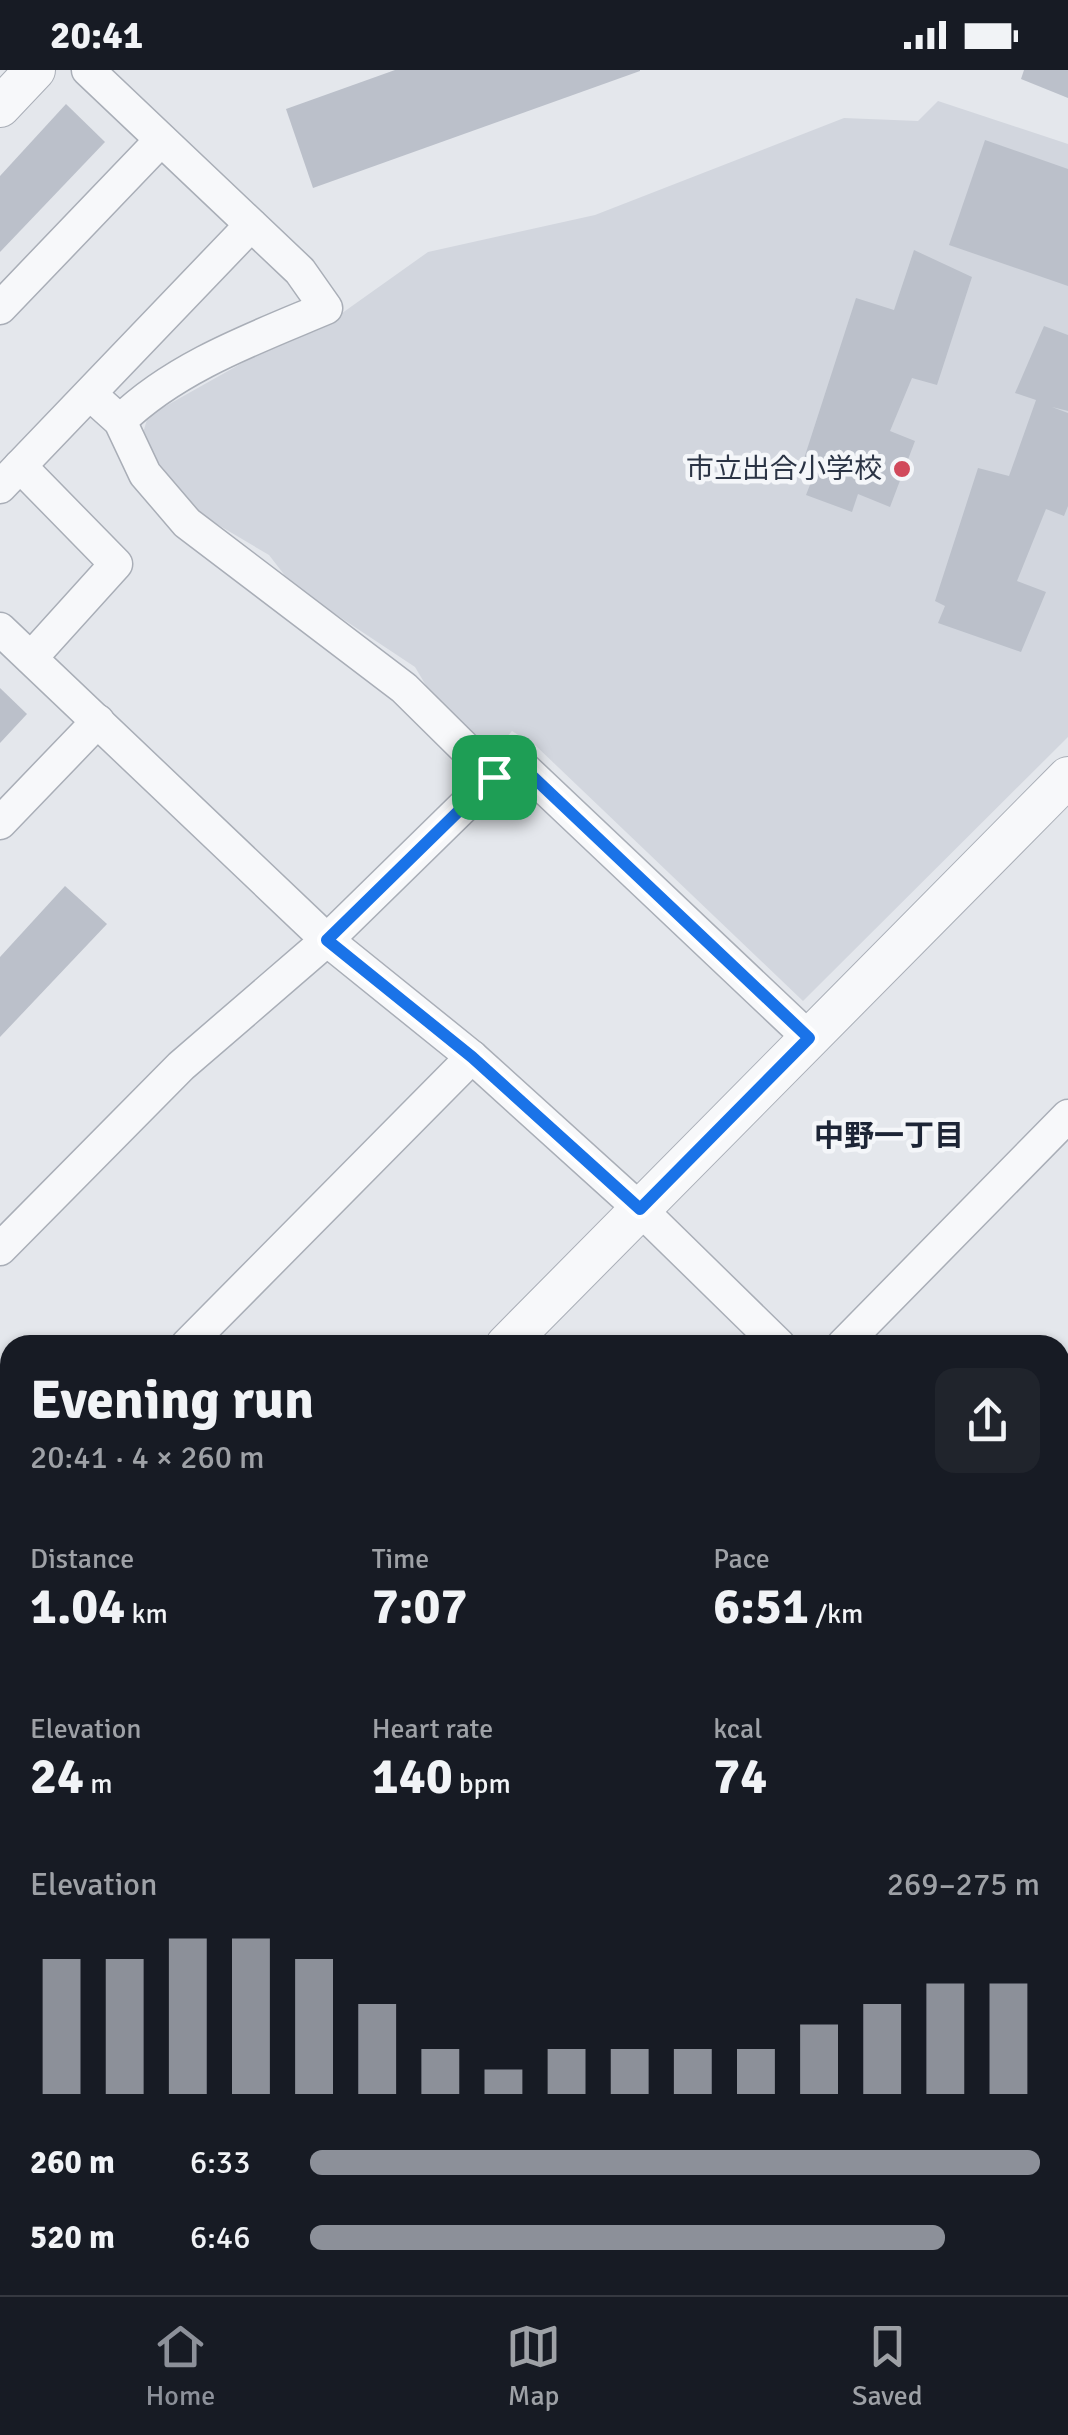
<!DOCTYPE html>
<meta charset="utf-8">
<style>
:root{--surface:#171b24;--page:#20242c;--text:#f1f3f6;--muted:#9ea1a6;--line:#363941;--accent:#8c9099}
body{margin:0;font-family:Signika,"Noto Sans JP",sans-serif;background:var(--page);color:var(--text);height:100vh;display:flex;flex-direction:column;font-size:38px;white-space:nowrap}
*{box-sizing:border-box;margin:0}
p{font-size:32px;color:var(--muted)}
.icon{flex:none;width:55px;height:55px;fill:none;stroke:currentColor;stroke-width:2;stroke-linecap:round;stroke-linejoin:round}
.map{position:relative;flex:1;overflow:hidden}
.details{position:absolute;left:0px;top:1265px;width:1070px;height:960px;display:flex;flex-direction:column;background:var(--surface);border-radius:30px 30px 0 0;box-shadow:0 2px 8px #0004}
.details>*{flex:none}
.pin{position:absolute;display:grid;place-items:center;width:85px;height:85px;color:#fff;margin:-42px;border-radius:20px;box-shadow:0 5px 15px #0006}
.round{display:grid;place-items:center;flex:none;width:105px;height:105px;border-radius:20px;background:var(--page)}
.head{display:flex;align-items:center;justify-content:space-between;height:170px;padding:0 30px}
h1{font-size:55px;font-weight:800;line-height:75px}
.figures{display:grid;grid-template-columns:repeat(3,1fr);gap:15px;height:170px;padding:10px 30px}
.figures div{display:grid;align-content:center}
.figures b{font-size:50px;font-weight:800}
.figures small{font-size:28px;font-weight:400}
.figures p{font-size:28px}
.chart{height:280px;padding:20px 30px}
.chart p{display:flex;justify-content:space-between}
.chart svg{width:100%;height:180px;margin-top:10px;stroke:var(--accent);stroke-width:6}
ul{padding:0 30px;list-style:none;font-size:32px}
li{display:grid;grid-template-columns:160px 120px 1fr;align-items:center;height:75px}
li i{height:25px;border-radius:12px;background:var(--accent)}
.status{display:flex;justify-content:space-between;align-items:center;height:70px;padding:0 50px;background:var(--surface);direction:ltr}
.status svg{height:28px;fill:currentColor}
.tabs{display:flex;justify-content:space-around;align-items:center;height:140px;border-top:2px solid var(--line);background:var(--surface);font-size:28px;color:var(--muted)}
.tabs a{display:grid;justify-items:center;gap:5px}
.tabs .active{color:var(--accent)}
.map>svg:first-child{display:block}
.built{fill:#d2d6de}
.building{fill:#bbc0ca}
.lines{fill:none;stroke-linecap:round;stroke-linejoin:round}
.minor-casing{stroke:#a9aeb7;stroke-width:35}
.tertiary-casing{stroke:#a9aeb7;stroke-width:42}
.path{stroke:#c2c5cb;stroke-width:6;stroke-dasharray:8 8;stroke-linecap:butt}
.minor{stroke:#f7f8fa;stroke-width:32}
.tertiary{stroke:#f7f8fa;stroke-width:40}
.route-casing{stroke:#fff;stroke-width:20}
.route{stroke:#1a73e8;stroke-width:12}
.poi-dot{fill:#d1495b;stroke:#f4f6f9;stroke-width:4}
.labels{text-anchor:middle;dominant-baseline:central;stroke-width:9;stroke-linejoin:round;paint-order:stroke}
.poi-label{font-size:28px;fill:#2b3445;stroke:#f4f6f9;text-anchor:end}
.neighbourhood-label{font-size:30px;font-weight:bold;fill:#1d2536;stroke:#f4f6f9}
</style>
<div class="status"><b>20:41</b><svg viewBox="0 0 49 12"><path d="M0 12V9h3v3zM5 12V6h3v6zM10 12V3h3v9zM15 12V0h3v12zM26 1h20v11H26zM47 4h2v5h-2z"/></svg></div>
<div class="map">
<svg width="1068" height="2225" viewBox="0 0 1068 2225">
<rect width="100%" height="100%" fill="#e4e7ec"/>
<polygon class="built" points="938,31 1068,74 1068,667 803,931 536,676 512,661 501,674 484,676 434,629 415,597 293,516 269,485 198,443 141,370 148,346 313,253 338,246 428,182 595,145 844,48 918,51"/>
<g class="building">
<polygon points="395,0 640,0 640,1 313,118 286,39"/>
<polygon points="1024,0 1068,0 1068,28 1021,9"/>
<polygon points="66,34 105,72 0,182 0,106"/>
<polygon points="985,70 1068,99 1068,216 949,175"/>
<polygon points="914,180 972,207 937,315 912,308 890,361 915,371 890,437 858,424 852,442 806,425 813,407 800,401 856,228 894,240"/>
<polygon points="1044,256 1068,265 1068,341 1052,337 1068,343 1068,436 1064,446 1046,439 1017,511 1046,522 1021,582 938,553 945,536 935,531 978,398 1009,406 1036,330 1015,323"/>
<polygon points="0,618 27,644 0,673"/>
<polygon points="65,816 107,854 0,967 0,887"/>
</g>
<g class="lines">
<g class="minor-casing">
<g id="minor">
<path d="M88,0L300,201L326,238C255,268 175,297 120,351"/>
<polyline points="0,238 161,70"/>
<polyline points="90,324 120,351 145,404 187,453 404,618 494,707"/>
<polyline points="20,396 116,494 31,588"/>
<polyline points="0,417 251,155"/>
<polyline points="0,559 327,870 472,987 640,1139 779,1275"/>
<polyline points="0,753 98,651"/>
<polyline points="0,1179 181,996 327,870 513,688 809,968"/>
<polyline points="187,1275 472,987"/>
<polyline points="843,1275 1068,1046"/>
<polyline points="1060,1781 1068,1780"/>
<polyline points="0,1834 10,1824"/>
<polyline points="1060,2170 1068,2162"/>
<polyline points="766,2215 777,2225"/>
<polyline points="395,2225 403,2215"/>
<polyline points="1004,2225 1014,2215"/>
</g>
</g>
<g class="tertiary-casing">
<g id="tertiary">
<polyline points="0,37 35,0"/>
<polyline points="506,1275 1068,707"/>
<polyline points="0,1355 10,1365"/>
<polyline points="1060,1355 1068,1347"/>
<polyline points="1060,1918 1068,1918"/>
</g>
</g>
<polyline class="path" points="632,2215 641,2225"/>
<use href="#minor" class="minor"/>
<use href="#tertiary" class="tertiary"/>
</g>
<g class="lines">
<g class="route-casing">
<polygon id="route" points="513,688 809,968 640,1139 472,987 327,870"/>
</g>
<use href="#route" class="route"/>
</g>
<circle class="poi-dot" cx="902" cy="399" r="10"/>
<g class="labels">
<g class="poi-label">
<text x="882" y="399">市立出合小学校</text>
</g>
<g class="neighbourhood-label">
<text x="889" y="1066">中野一丁目</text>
</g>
</g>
</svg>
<div class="pin" style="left:494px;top:707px;background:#1e9e55"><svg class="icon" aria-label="arrive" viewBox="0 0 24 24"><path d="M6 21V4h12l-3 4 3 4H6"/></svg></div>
<section class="details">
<div class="head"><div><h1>Evening run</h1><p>20:41 · 4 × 260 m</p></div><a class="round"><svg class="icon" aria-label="share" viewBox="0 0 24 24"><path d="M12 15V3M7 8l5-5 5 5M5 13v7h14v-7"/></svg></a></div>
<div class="figures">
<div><p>Distance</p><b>1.04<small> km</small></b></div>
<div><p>Time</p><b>7:07</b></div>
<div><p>Pace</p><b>6:51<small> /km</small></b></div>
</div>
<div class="figures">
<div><p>Elevation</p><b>24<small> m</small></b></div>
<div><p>Heart rate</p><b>140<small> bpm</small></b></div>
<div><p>kcal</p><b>74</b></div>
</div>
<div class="chart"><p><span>Elevation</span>269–275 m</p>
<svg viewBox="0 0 160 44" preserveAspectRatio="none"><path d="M5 44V11M15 44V11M25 44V6M35 44V6M45 44V11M55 44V22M65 44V33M75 44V38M85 44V33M95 44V33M105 44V33M115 44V33M125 44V27M135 44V22M145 44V17M155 44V17"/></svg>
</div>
<ul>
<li><b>260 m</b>6:33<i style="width:100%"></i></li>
<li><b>520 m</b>6:46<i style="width:87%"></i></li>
</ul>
</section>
</div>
<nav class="tabs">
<a class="active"><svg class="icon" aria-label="home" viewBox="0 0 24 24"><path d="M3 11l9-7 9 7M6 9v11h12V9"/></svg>Home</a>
<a><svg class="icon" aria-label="map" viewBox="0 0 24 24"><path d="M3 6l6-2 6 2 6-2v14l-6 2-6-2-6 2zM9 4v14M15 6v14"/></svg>Map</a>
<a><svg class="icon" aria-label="saved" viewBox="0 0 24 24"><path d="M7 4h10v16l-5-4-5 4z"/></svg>Saved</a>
</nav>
